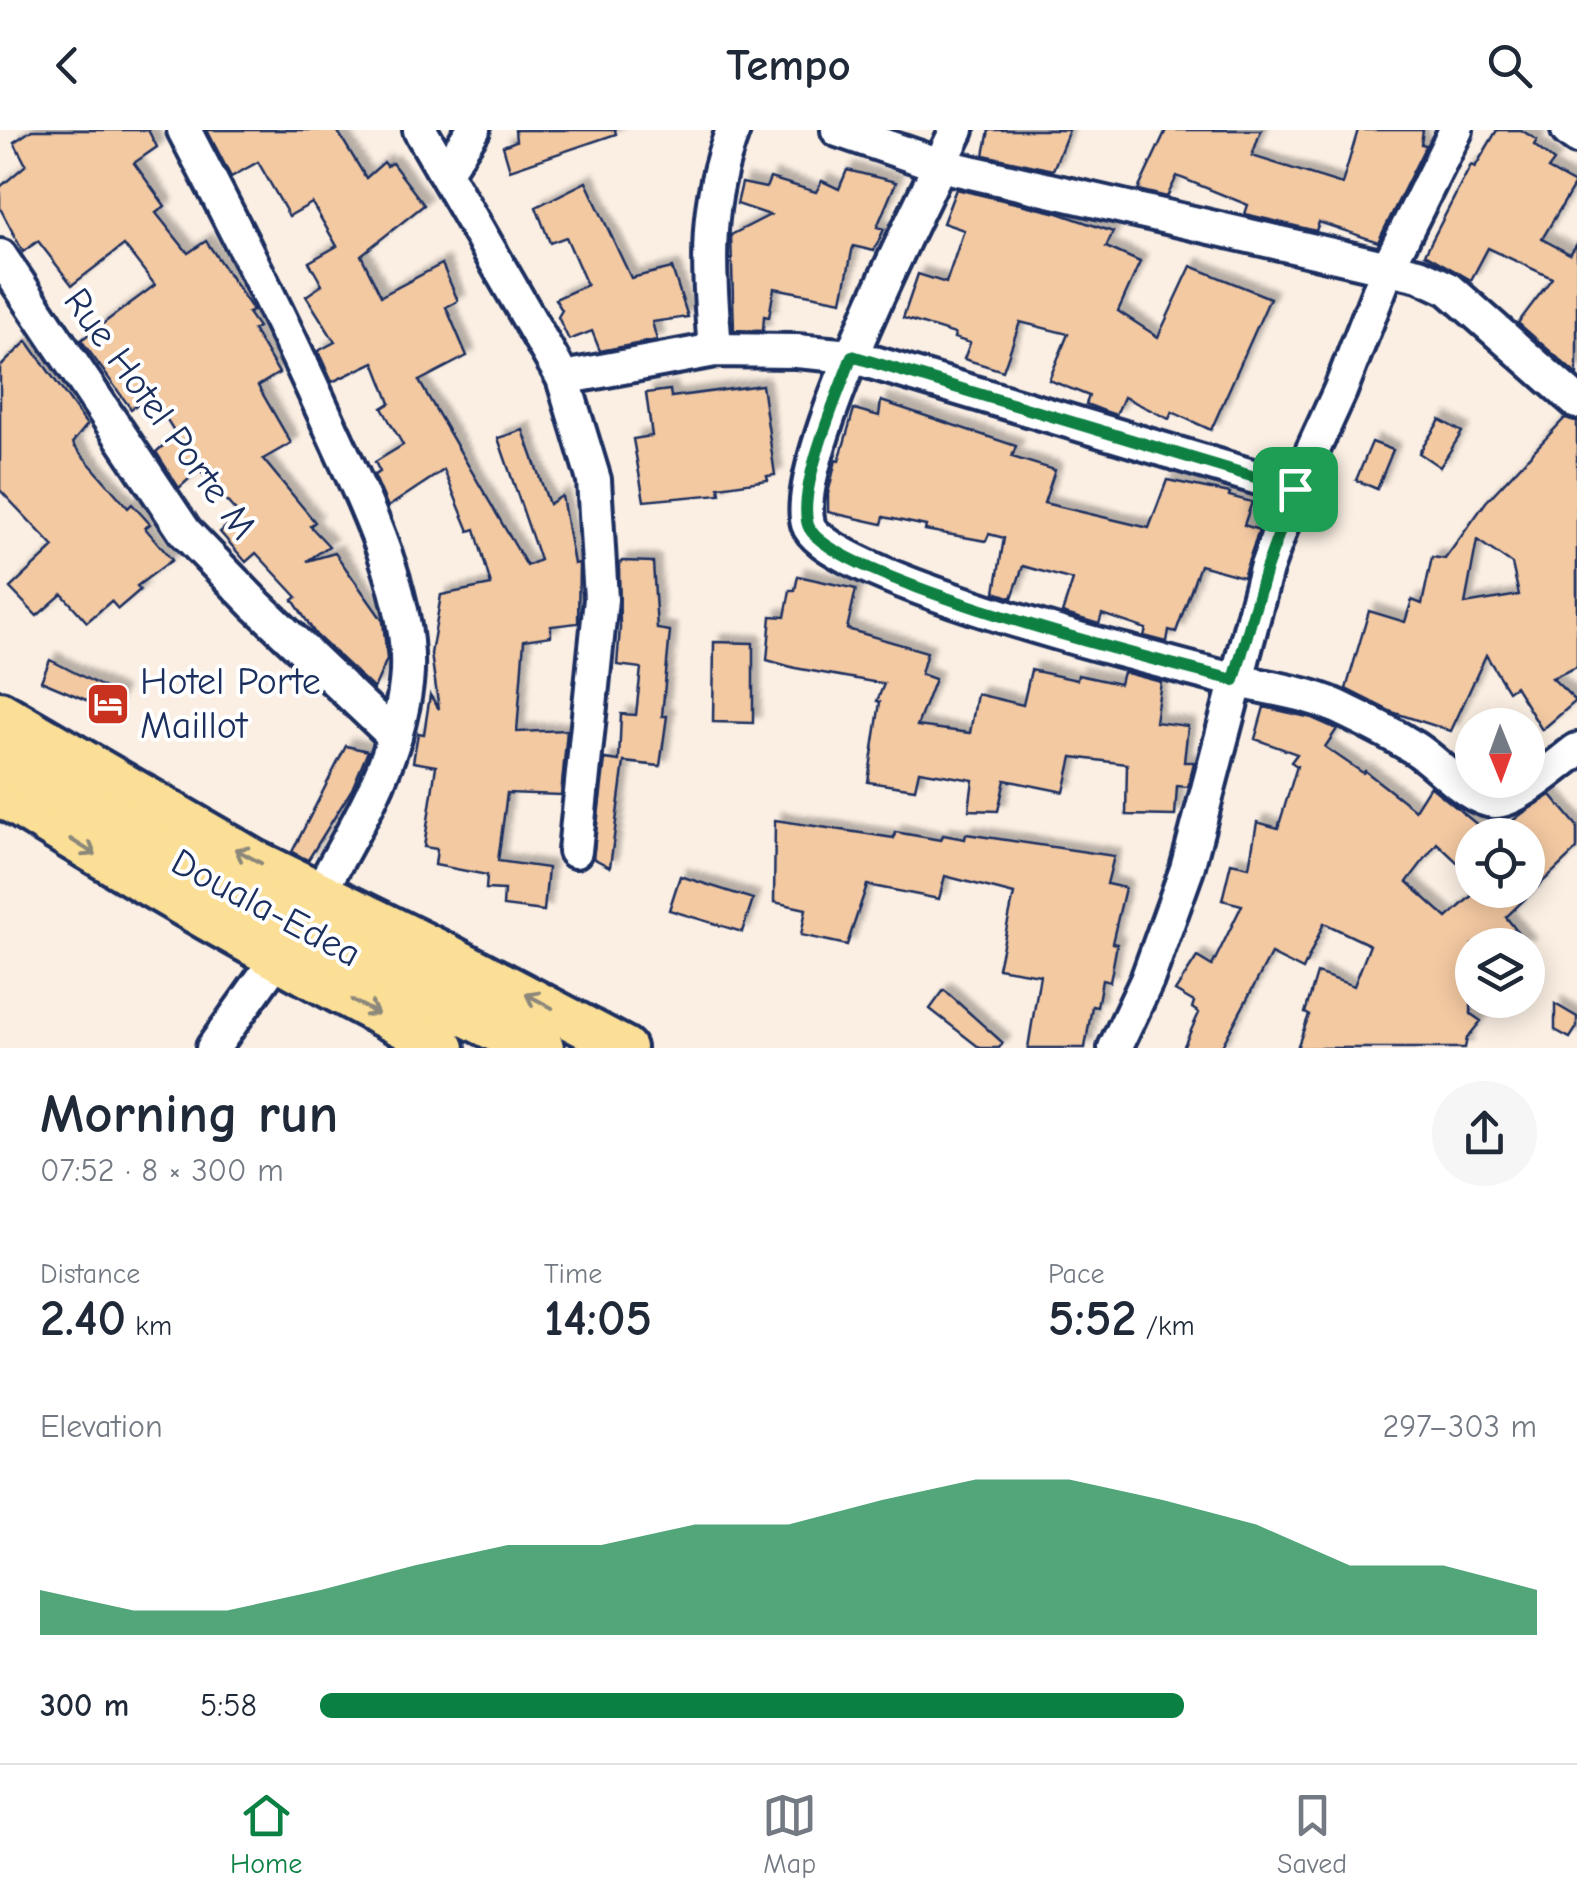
<!DOCTYPE html>
<meta charset="utf-8">
<style>
:root{--surface:#fff;--page:#f6f6f7;--text:#1f2937;--muted:#747a83;--line:#e0e1e3;--accent:#0b8043}
body{margin:0;font-family:"Comic Neue",sans-serif;background:var(--page);color:var(--text);height:100vh;display:flex;flex-direction:column;font-size:38px;white-space:nowrap}
*{box-sizing:border-box;margin:0}
p{font-size:32px;color:var(--muted)}
.icon{flex:none;width:55px;height:55px;fill:none;stroke:currentColor;stroke-width:2;stroke-linecap:round;stroke-linejoin:round}
.map{position:relative;height:918px;overflow:hidden}
.details{display:flex;flex-direction:column;background:var(--surface);flex:1}
.details>*{flex:none}
.needle{width:65px;rotate:179deg}
.buttons{position:absolute;left:1455px;top:578px;display:grid;gap:20px}
.buttons a{display:grid;place-items:center;width:90px;height:90px;border-radius:50%;background:var(--surface);box-shadow:0 5px 25px #0003;font-size:50px}
.pin{position:absolute;display:grid;place-items:center;width:85px;height:85px;color:#fff;margin:-42px;border-radius:20px;box-shadow:0 5px 15px #0006}
.round{display:grid;place-items:center;flex:none;width:105px;height:105px;border-radius:52px;background:var(--page)}
.headline{display:flex;align-items:center;justify-content:space-between;height:170px;padding:0 40px}
h1{font-size:55px;font-weight:700;line-height:75px}
.figures{display:grid;grid-template-columns:repeat(3,1fr);gap:15px;height:170px;padding:10px 40px}
.figures div{display:grid;align-content:center}
.figures b{font-size:50px;font-weight:700}
.figures small{font-size:28px;font-weight:400}
.figures p{font-size:28px}
.chart{height:280px;padding:20px 40px}
.chart p{display:flex;justify-content:space-between}
.chart svg{width:100%;height:180px;margin-top:10px;fill:var(--accent);opacity:.7}
ul{padding:0 40px;list-style:none;font-size:32px}
li{display:grid;grid-template-columns:160px 120px 1fr;align-items:center;height:75px}
li i{height:25px;border-radius:12px;background:var(--accent)}
header{display:flex;justify-content:space-between;align-items:center;height:130px;padding:0 40px;background:var(--surface);font-size:45px;font-weight:700}
.menu{display:flex;justify-content:space-around;align-items:center;height:140px;border-top:2px solid var(--line);background:var(--surface);font-size:28px;color:var(--muted)}
.menu a{display:grid;justify-items:center;gap:5px}
.menu .active{color:var(--accent)}
.map>svg:first-child{display:block}
.building{fill:#f3c9a2;stroke:#1b2f5e;stroke-width:2.5;fill-rule:evenodd;filter:url(#shadow)}
.lines{fill:none;stroke-linecap:round;stroke-linejoin:round}
.minor-casing{stroke:#1b2f5e;stroke-width:40}
.major-casing{stroke:#1b2f5e;stroke-width:48}
.highway-casing{stroke:#1b2f5e;stroke-width:55}
.minor{stroke:#fff;stroke-width:32}
.major{stroke:#fbdf96;stroke-width:40}
.highway{stroke:#fbdf96;stroke-width:48}
.oneway{stroke:#8b877a}
.route-casing{stroke:#fff;stroke-width:20}
.route{stroke:#0b8043;stroke-width:12}
.labels{text-anchor:middle;dominant-baseline:central;stroke-width:8;stroke-linejoin:round;paint-order:stroke}
.street-label{font-size:38px;fill:#1b2f5e;stroke:#fff}
.poi-label{font-size:38px;fill:#1b2f5e;stroke:#fff;text-anchor:start}
</style>
<header><svg class="icon" aria-label="back" viewBox="0 0 24 24"><path d="M15 5l-7 7 7 7"/></svg>Tempo<svg class="icon" aria-label="search" viewBox="0 0 24 24"><circle cx="10" cy="10" r="6"/><path d="M15 15l6 6"/></svg></header>
<div class="map">
<svg width="1577" height="918" viewBox="0 0 1577 918">
<defs>
<filter id="shadow"><feDropShadow dx="7" dy="-7" stdDeviation="2.5" flood-color="#0004"/></filter>
</defs>
<rect width="100%" height="100%" fill="#fbefe3"/>
<filter id="ink" filterUnits="userSpaceOnUse"><feTurbulence type="fractalNoise" baseFrequency=".01" numOctaves="2"/><feDisplacementMap in="SourceGraphic" scale="20" xChannelSelector="R" yChannelSelector="G"/><feConvolveMatrix kernelMatrix="1 2 1 2 8 2 1 2 1" color-interpolation-filters="sRGB"/></filter>
<g filter="url(#ink)">
<g class="building">
<polygon points="32,0 148,0 157,17 134,33 165,76 156,83 188,123 206,111 253,180 248,183 258,197 253,200 279,243 258,256 291,313 263,329 315,392 310,396 329,416 307,431 335,423 383,491 387,529 374,559 316,505 293,470 297,467 256,423 246,432 220,402 239,385 199,340 179,358 156,322 176,304 151,264 131,279 81,210 155,155 124,115 72,155 38,111 23,122 0,78 0,57 26,35 14,12"/>
<polygon points="207,0 337,0 366,48 384,32 387,36 392,33 424,75 361,125 381,166 442,134 458,171 446,177 467,226 419,251 527,436 540,430 498,308 523,300 549,374 562,366 574,434 579,433 578,493 551,496 551,506 524,510 517,602 567,600 561,665 507,663 498,731 548,738 544,781 503,776 504,760 486,759 487,745 435,735 437,719 424,717 436,636 413,632 418,603 424,604 430,565 439,579 431,524 441,465 491,455 475,399 469,401 444,340 388,377 374,345 380,342 375,332 403,315 382,278 390,273 374,232 332,252 318,221 335,212 306,166 322,155 309,132 337,116 312,73 289,86 258,32 231,47"/>
<polygon points="515,0 615,0 616,4 510,40 503,16 516,11"/>
<polygon points="989,0 1069,0 1053,40 984,25"/>
<polygon points="1166,0 1261,0 1252,26 1342,54 1358,0 1423,0 1421,14 1426,15 1378,112 1319,92 1316,101 1245,84 1248,75 1177,46 1167,67 1138,60"/>
<polygon points="1497,0 1521,0 1537,10 1534,15 1554,31 1548,39 1575,54 1542,109 1570,124 1577,114 1577,245 1518,193 1552,148 1488,118 1471,150 1425,124 1471,35 1475,37"/>
<polygon points="847,40 896,52 877,97 884,99 874,121 853,116 842,171 774,158 769,187 764,186 763,201 734,200 731,105 770,85 737,74 742,53 766,58 770,48 816,62 822,51 839,59"/>
<polygon points="586,52 631,148 672,138 688,187 652,192 657,210 600,221 592,201 569,210 558,187 562,180 555,169 587,155 566,107 550,113 536,77"/>
<polygon points="956,59 1058,83 1113,102 1106,117 1140,132 1118,181 1158,207 1191,136 1270,168 1211,300 1172,282 1169,289 1124,267 1116,285 1104,281 1086,274 1089,266 1049,250 1068,204 1020,192 1003,241 964,229 970,213 954,208 955,204 903,188 918,144 946,153 964,100 943,93"/>
<polygon points="27,211 87,295 73,312 74,316 128,378 132,374 150,394 145,398 172,430 137,456 140,460 118,479 111,471 87,492 62,464 37,486 10,458 54,417 0,360 0,237"/>
<polygon points="762,255 775,345 767,346 768,350 719,357 720,364 644,371 633,309 652,306 646,263 670,260 671,267"/>
<polygon points="881,271 1016,316 1012,327 1055,340 1044,373 1149,398 1167,350 1230,363 1229,366 1252,372 1244,395 1259,400 1243,447 1200,435 1176,502 1169,500 1167,512 1144,506 1146,499 1102,484 1099,494 1062,483 1073,450 1023,436 1012,468 995,462 1004,408 989,404 986,411 925,400 926,396 884,387 882,394 828,382 828,364 836,330 839,331 854,279 879,286"/>
<path d="M1565,288L1577,291V537L1552,548L1576,571L1542,600L1515,556L1508,561L1486,525L1451,601L1392,582L1346,559L1369,481L1405,492L1412,470L1422,474L1432,427L1445,429L1486,372ZM1477,410L1512,434L1519,465L1465,474Z"/>
<polygon points="1440,290 1462,302 1440,337 1419,323"/>
<polygon points="1372,312 1393,320 1377,359 1356,350"/>
<polygon points="622,431 653,432 657,499 670,501 662,586 667,586 660,636 624,632 610,737 593,728 605,629 619,631 621,584 636,585 641,538 617,535 620,498 619,434"/>
<polygon points="798,446 856,459 847,499 927,522 921,544 935,549 917,596 970,603 977,564 1023,575 1031,540 1077,550 1078,545 1120,554 1123,542 1161,552 1155,592 1188,596 1184,632 1194,632 1188,657 1177,656 1175,686 1126,685 1127,634 1072,627 1064,662 1005,650 998,681 969,680 973,650 919,641 915,659 868,652 880,572 877,571 884,554 795,538 767,530 771,486 785,487 790,460 795,460"/>
<polygon points="714,512 753,513 753,593 713,592"/>
<polygon points="50,530 119,565 112,581 41,551"/>
<polygon points="1264,577 1312,588 1337,599 1325,617 1363,643 1365,641 1415,680 1430,656 1490,705 1472,705 1472,746 1437,713 1407,752 1447,788 1478,760 1528,760 1528,705 1493,705 1523,683 1551,665 1577,696 1577,719 1506,787 1528,815 1472,815 1471,884 1481,891 1467,908 1465,918 1297,918 1309,885 1305,883 1317,843 1354,856 1370,815 1324,793 1303,840 1271,824 1221,918 1183,918 1199,883 1192,878 1194,872 1175,861 1197,827 1212,836 1242,775 1222,770 1231,733 1249,737 1257,692 1278,698 1297,636 1291,632 1297,624 1255,609"/>
<polygon points="346,616 368,621 352,659 308,730 292,722"/>
<polygon points="775,690 894,708 895,702 941,710 943,705 965,709 966,704 1114,726 1107,754 1125,758 1112,813 1117,814 1110,852 1102,850 1097,877 1092,876 1085,918 1028,918 1040,845 998,838 1014,764 945,746 939,769 867,755 847,815 801,805 806,779 774,772"/>
<polygon points="680,746 753,769 742,802 669,780"/>
<polygon points="944,860 1003,913 999,918 980,918 930,879"/>
<polygon points="1555,874 1577,887 1577,897 1570,908 1555,900"/>
</g>
<g class="lines">
<g class="minor-casing">
<g id="minor">
<path d="M184,0C235,97 284,194 329,294C362,367 416,472 406,554C397,631 356,697 319,763"/>
<polyline points="420,0 563,248 594,350 601,469 575,721"/>
<polyline points="838,0 940,35 1419,145 1449,159 1577,272"/>
<path d="M957,0C923,70 790,329 808,394C821,439 1076,509 1127,522C1161,531 1195,541 1230,549C1269,559 1310,562 1346,581C1369,592 1392,604 1413,617C1436,630 1468,670 1494,671C1516,672 1559,633 1577,620"/>
<polyline points="1568,0 1577,7"/>
<polyline points="446,41 473,0"/>
<polyline points="0,126 185,402 256,475 395,607"/>
<path d="M715,220C709,138 703,79 733,0"/>
<polyline points="563,248 715,220 796,221 851,226 1295,359"/>
<polyline points="213,918 276,830"/>
<polyline points="1115,918 1147,850 1187,739 1266,439 1295,359 1340,261 1389,135 1456,0"/>
</g>
</g>
<g class="major-casing">
<g id="major">
<polyline points="0,582 254,730 450,826 625,918"/>
<path d="M0,665C145,756 292,840 444,918"/>
</g>
</g>
<g class="highway-casing">
<polyline id="highway" points="0,624 212,754 539,918"/>
</g>
<use href="#minor" class="minor"/>
<use href="#major" class="major"/>
<use href="#highway" class="highway"/>
</g>
<defs><path id="oneway-shaft" d="M-6 0H5M1.5-3L5.5 0L1.5 3" fill="none" stroke-width="1.6" stroke-linecap="round" stroke-linejoin="round" transform="scale(2.5)"/></defs>
<g class="oneway">
<use href="#oneway-shaft" transform="translate(83 717) rotate(32)"/>
<use href="#oneway-shaft" transform="translate(248 726) rotate(-151)"/>
<use href="#oneway-shaft" transform="translate(539 871) rotate(-152)"/>
<use href="#oneway-shaft" transform="translate(365 877) rotate(28)"/>
</g>
</g>
<g class="lines" filter="url(#ink)">
<g class="route-casing">
<path id="route" d="M852,226L1295,359L1266,439L1234,550C1170,534 824,448 808,395C797,358 838,264 852,226Z"/>
</g>
<use href="#route" class="route"/>
</g>
<defs>
<g id="hotel-square" transform="scale(2.25)"><rect x="-9" y="-9" width="18" height="18" rx="4" fill="#c8321e" stroke="#fff"/><path d="M-6-4.5h1.5V1H6V5H4.5V3h-9V5H-6ZM-4 0a1.8 1.8 0 1 1 3.6 0ZM.5 0V-2.5h3Q6-2.5 6 0Z" fill="#fff"/></g>
</defs>
<g fill-rule="evenodd">
<use href="#hotel-square" x="108" y="574"/>
</g>
<g class="labels">
<g class="street-label">
<text transform="translate(160 284) rotate(54)">Rue Hotel Porte M</text>
<text transform="translate(266 778) rotate(28)">Douala-Edea</text>
</g>
<g class="poi-label">
<text x="140" y="552">Hotel Porte<tspan x="140" dy="44">Maillot</tspan></text>
</g>
</g>
</svg>
<div class="buttons">
<a><svg class="needle" viewBox="-14 -14 28 28"><path d="M0-13l5 13h-10z" fill="#e53935"/><path d="M0 13l5-13h-10z" fill="#747a83"/></svg></a>
<a><svg class="icon" aria-label="locate" viewBox="0 0 24 24"><circle cx="12" cy="12" r="6"/><path d="M12 2v4M12 18v4M2 12h4M18 12h4"/></svg></a>
<a><svg class="icon" aria-label="layers" viewBox="0 0 24 24"><path d="M12 4l9 5-9 5-9-5zM3 14l9 5 9-5"/></svg></a>
</div>
<div class="pin" style="left:1295px;top:359px;background:#1e9e55"><svg class="icon" aria-label="arrive" viewBox="0 0 24 24"><path d="M6 21V4h12l-3 4 3 4H6"/></svg></div>
</div>
<section class="details">
<div class="headline"><div><h1>Morning run</h1><p>07:52 · 8 × 300 m</p></div><a class="round"><svg class="icon" aria-label="share" viewBox="0 0 24 24"><path d="M12 15V3M7 8l5-5 5 5M5 13v7h14v-7"/></svg></a></div>
<div class="figures">
<div><p>Distance</p><b>2.40<small> km</small></b></div>
<div><p>Time</p><b>14:05</b></div>
<div><p>Pace</p><b>5:52<small> /km</small></b></div>
</div>
<div class="chart"><p><span>Elevation</span>297–303 m</p>
<svg viewBox="0 0 160 44" preserveAspectRatio="none"><path d="M0 44V33L10 38L20 38L30 33L40 27L50 22L60 22L70 17L80 17L90 11L100 6L110 6L120 11L130 17L140 27L150 27L160 33V44z"/></svg>
</div>
<ul>
<li><b>300 m</b>5:58<i style="width:71%"></i></li>
</ul>
</section>
<nav class="menu">
<a class="active"><svg class="icon" aria-label="home" viewBox="0 0 24 24"><path d="M3 11l9-7 9 7M6 9v11h12V9"/></svg>Home</a>
<a><svg class="icon" aria-label="map" viewBox="0 0 24 24"><path d="M3 6l6-2 6 2 6-2v14l-6 2-6-2-6 2zM9 4v14M15 6v14"/></svg>Map</a>
<a><svg class="icon" aria-label="saved" viewBox="0 0 24 24"><path d="M7 4h10v16l-5-4-5 4z"/></svg>Saved</a>
</nav>
